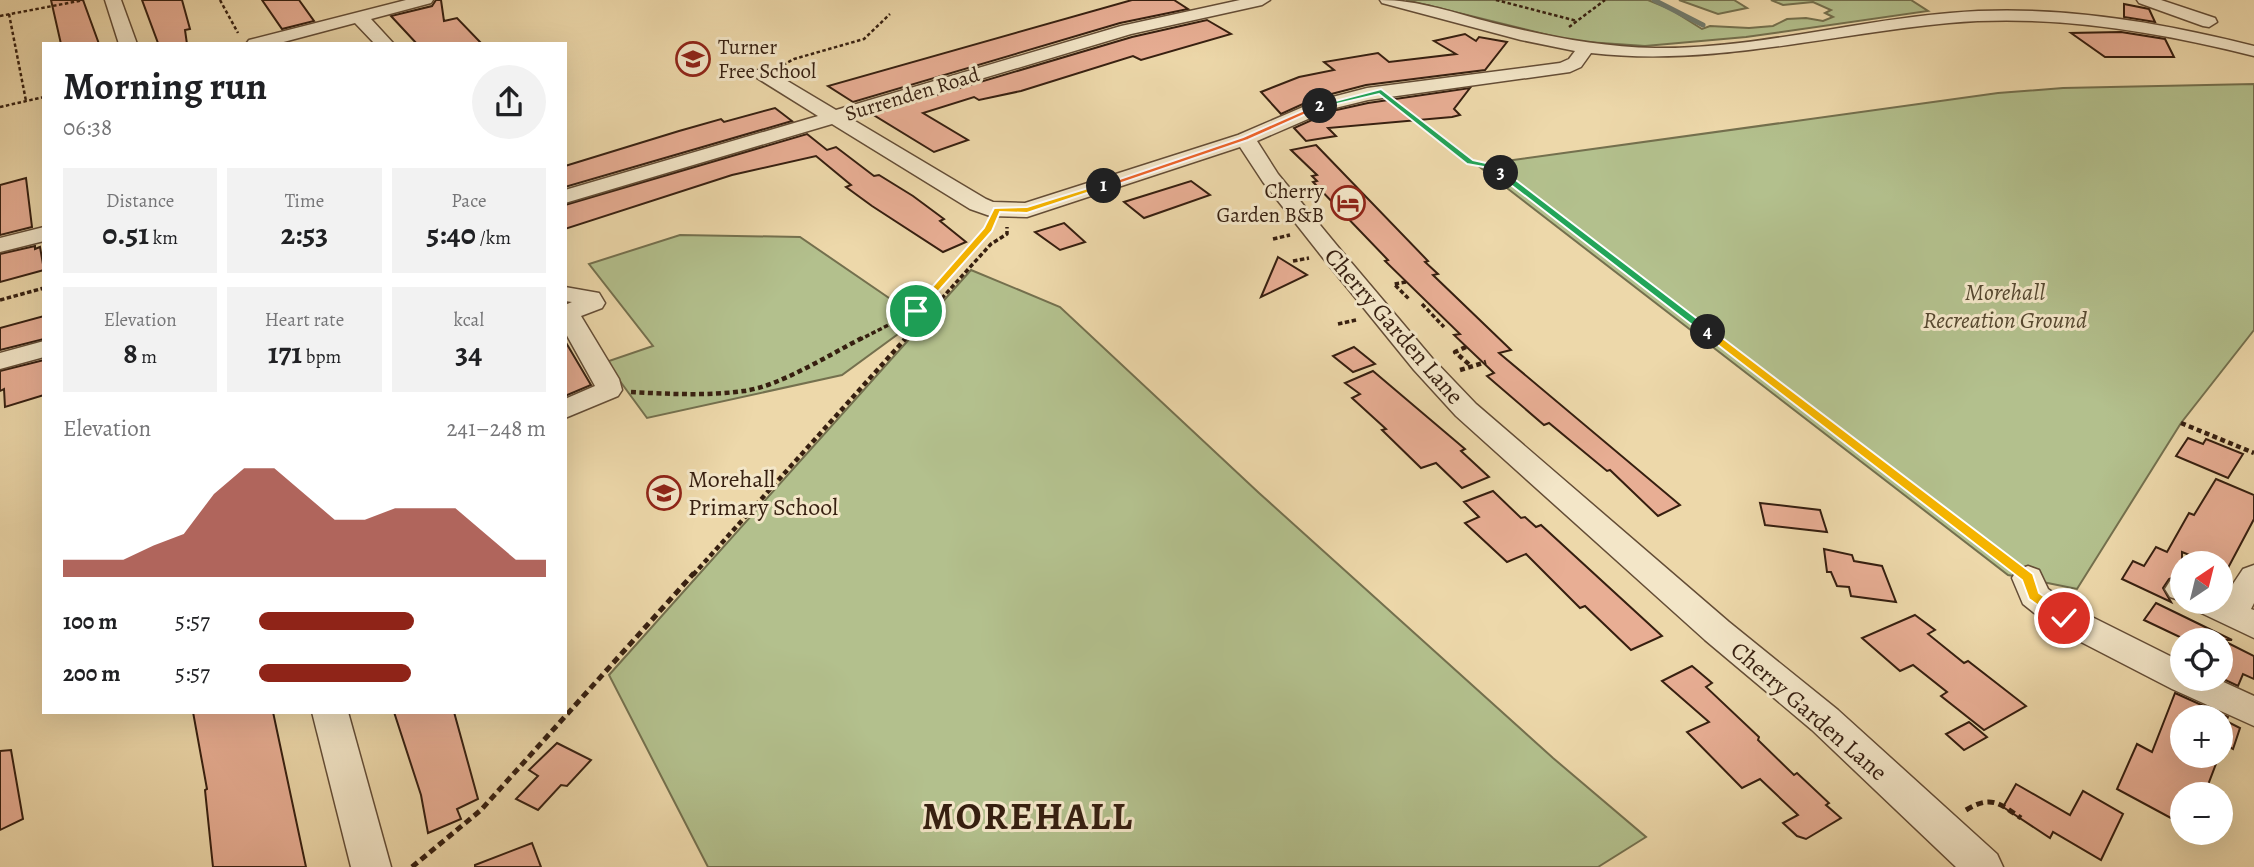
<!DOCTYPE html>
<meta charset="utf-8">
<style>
:root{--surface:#fff;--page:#f2f2f2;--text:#202124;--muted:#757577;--accent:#8f2418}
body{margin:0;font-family:Alegreya,serif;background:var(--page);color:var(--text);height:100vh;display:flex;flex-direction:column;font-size:26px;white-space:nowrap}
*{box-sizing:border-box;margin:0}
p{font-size:23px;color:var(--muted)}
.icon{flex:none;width:38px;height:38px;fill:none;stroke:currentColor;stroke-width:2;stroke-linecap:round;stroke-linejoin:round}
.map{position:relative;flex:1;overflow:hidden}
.side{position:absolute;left:42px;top:42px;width:525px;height:672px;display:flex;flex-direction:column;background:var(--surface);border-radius:0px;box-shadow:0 7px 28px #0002}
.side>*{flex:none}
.needle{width:46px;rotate:35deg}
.fabs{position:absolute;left:2170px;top:551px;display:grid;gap:14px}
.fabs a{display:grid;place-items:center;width:63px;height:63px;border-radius:50%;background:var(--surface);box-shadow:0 7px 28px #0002;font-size:35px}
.pin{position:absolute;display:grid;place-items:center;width:60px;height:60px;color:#fff;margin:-30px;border:4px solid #fff;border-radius:50%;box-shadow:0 2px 7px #0007}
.km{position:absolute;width:35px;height:35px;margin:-18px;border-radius:50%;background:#222;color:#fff;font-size:19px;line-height:35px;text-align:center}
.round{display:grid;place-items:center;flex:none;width:74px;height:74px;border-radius:37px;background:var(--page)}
.head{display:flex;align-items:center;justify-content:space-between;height:119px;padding:0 21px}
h1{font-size:38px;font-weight:700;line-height:52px}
.metrics{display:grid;grid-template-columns:repeat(3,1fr);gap:10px;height:119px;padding:7px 21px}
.metrics div{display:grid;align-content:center;border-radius:0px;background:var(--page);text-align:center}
.metrics b{font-size:30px;font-weight:700}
.metrics small{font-size:19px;font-weight:400}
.metrics p{font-size:19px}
.chart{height:196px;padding:14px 21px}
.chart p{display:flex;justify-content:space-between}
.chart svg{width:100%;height:126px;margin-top:7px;fill:var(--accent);opacity:.7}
ul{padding:0 21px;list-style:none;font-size:23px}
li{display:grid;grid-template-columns:112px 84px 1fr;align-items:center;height:52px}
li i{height:18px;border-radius:9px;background:var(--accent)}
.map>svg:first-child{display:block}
.green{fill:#b3c08d;stroke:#74704e;stroke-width:2}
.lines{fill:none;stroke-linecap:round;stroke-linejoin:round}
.stream{stroke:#717b6d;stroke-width:5}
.building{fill:#e8ae94;stroke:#361f10;stroke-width:2}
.minor-casing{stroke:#644d36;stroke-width:3}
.path-far3{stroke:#361f10;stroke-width:2.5;stroke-dasharray:3.5 2.5;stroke-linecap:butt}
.path-far2{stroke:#361f10;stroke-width:3.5;stroke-dasharray:4.5 2.5;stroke-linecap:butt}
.path-far1{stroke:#361f10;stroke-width:4.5;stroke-dasharray:5 3.5;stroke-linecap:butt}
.path{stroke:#361f10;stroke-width:5;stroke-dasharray:7 4.5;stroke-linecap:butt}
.minor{fill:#f3e6c8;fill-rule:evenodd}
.split-1{fill:#f5b400;stroke:#fff;stroke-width:2}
.split-2{fill:#f0652b;stroke:#fff;stroke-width:2}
.split-3{fill:#22a559;stroke:#fff;stroke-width:2}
.split-4{fill:#22a559;stroke:#fff;stroke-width:2}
.split-5{fill:#f5b400;stroke:#fff;stroke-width:2}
.labels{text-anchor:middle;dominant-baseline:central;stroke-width:6;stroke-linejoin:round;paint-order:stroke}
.far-poi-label{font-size:21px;fill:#361f10;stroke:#f3e6c8;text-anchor:start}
.far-street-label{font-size:21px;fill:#361f10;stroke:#f3e6c8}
.park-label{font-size:24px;font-style:italic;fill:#55472f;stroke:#f3e6c8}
.street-label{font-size:24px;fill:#361f10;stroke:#f3e6c8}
.poi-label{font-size:24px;fill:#361f10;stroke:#f3e6c8;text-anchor:start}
.near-district-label{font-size:38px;font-weight:bold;letter-spacing:2px;fill:#361f10;stroke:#f3e6c8}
</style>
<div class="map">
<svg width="2254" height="867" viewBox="0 0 2254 867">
<rect width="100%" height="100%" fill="#edd8aa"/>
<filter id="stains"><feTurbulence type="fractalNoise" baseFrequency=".00286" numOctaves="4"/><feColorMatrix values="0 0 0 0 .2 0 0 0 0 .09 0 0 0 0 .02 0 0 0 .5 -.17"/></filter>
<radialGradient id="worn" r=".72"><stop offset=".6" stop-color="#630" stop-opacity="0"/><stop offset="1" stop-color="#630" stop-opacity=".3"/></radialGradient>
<g class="green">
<polygon points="1406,0 1648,0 1670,9 1702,29 1710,26 1749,28 1773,26 1787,19 1806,18 1823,21 1833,17 1825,13 1831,10 1813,2 1783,5 1771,0 1911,0 1928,11 1746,37 1645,46 1572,41"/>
<polygon points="1679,0 1734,0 1747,8 1718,14"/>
<polygon points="2254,84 2254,330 2181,423 2077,589 2008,575 1477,165 1998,93 2063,88"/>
<polygon points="680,235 800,237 908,311 909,326 842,375 647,418 606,362 653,346 589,264"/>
<polygon points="971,270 1060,307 1259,493 1553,758 1646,837 1598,867 708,867 609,675"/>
</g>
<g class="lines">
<polyline class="stream" points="1654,0 1703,25"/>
</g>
<g class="building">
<polygon points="51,0 83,0 99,44 61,44"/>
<polygon points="142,0 182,0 190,29 185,30 187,44 158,43"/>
<polygon points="262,0 299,0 314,21 282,29"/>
<polygon points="436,0 441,0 444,21 457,18 482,44 417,44 391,16 432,6"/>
<polygon points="1132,0 1174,0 1188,9 1120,23 853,102 828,86"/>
<polygon points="2124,4 2149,9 2155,22 2124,17"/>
<polygon points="1207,20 1231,34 1141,60 1133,56 1021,91 979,100 974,97 923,113 968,140 934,152 872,114 1132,37"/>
<polygon points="2121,32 2165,39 2174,57 2105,57 2071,33"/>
<polygon points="1465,34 1476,41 1479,37 1507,42 1485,70 1366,85 1316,98 1281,114 1261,92 1299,77 1334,70 1324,62 1378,53 1389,62 1456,54 1434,41"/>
<polygon points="1470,88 1454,109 1460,115 1452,117 1328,128 1336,136 1306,141 1294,128 1332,111 1368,103"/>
<polygon points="775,108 792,121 565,187 565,166 679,131 721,119 724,122"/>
<polygon points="807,134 827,150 836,147 874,176 879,175 913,196 944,219 940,221 966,242 943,252 872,206 846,187 851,185 816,156 732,175 565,229 565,205"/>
<polygon points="1316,145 1428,261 1425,262 1438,274 1433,275 1511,350 1499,353 1680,505 1658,516 1610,470 1607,471 1549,423 1544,425 1487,376 1494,373 1454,335 1460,334 1385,261 1388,260 1313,182 1317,181 1312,176 1317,175 1291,150"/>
<polygon points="26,178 32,227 0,235 0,185"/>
<polygon points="1191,181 1210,195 1144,218 1124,202"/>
<polygon points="1064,223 1085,242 1060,250 1035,232"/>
<polygon points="35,246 35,249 40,247 44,270 0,282 0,254"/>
<polygon points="1278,257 1307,275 1261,297"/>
<polygon points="44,316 44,339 0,350 0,328"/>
<polygon points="565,341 591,385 565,396"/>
<polygon points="1354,347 1375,364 1353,372 1333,356"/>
<polygon points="44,360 44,395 5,407 4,389 0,391 0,371"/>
<polygon points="1373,371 1465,449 1461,451 1489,477 1462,488 1436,463 1421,468 1382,430 1386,429 1352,398 1360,394 1345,383"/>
<polygon points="2188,438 2203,444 2206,439 2243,454 2228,478 2176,456"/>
<polygon points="2216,479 2254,495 2254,519 2228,568 2199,555 2197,558 2182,552 2182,574 2169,579 2163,588 2171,602 2122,579 2133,561 2144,566 2156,547 2167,552 2189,513 2194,515"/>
<polygon points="1493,491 1521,518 1525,517 1536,527 1541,525 1662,636 1631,650 1585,606 1580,608 1526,554 1507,562 1465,523 1479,517 1464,502"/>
<polygon points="1760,503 1820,510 1827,532 1765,525"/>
<polygon points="1824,549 1852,555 1854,561 1882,566 1896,602 1851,596 1849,587 1837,586 1831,572 1827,572"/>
<polygon points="2156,603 2232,640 2222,640 2254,656 2254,679 2243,674 2238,686 2221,678 2221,640 2186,640 2144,620"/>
<polygon points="1915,615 1935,630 1928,634 1964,663 1968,661 2026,706 1984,730 1941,696 1947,692 1913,665 1900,671 1862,638"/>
<polygon points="1692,666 1712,683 1706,687 1759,737 1758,740 1794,775 1797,773 1829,803 1826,805 1841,818 1806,839 1797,836 1783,823 1798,815 1760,779 1742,788 1687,732 1709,722 1662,681"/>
<polygon points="2175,693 2228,717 2226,721 2240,728 2233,749 2224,744 2221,753 2221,718 2182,718 2182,756 2219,756 2206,790 2198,786 2194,794 2182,794 2182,824 2117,789 2137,744 2152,752"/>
<polygon points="193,712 273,712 306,867 213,867 205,790 207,789"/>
<polygon points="394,712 454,712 478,799 457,809 461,819 428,833 421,795"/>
<polygon points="1969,722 1987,737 1964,750 1946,734"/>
<polygon points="557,743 591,760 567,786 561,785 538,810 516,799 538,776 529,770"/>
<polygon points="11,750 23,819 0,830 0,751"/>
<polygon points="2016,784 2070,815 2083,791 2123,814 2101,860 2053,832 2050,838 2003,807"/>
<polygon points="532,843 541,867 475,867 475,865"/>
</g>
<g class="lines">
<g class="minor-casing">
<g id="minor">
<polygon points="105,0 121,0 137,44 119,44"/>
<polygon points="406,0 433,0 431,3 371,19 394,44 375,44 355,23 276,44 246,44 249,40"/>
<path d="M1240,0H1270L1262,5L1131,34L850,118L986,199L993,202L1025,203L1238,135L1317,101L1367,88L1560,63L1569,59L1575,51L1521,40L1382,3L1380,0C1419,0 1455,13 1493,23C1547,36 1600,47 1655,48C1754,49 1852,21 1950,13C2053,4 2154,21 2254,46V56C2154,31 2053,14 1949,23C1829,34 1713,67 1591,53L1581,67L1570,72L1368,100L1331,109L1257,141L1278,174L1339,248L1432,358L1476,404L1729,622L1838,710L1997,854L2003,867H1956L1812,730L1705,640L1456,416L1414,370L1323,258L1263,182L1240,147L1027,217L990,216L970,209L832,124L565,203V190L818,116L757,78L754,74L757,70H769L836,110L1121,26Z"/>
<polygon points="2137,0 2161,0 2215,18 2217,22 2209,27 2203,26 2139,3"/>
<polygon points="44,227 44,241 0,252 0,238"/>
<polygon points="565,287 599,293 605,303 602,308 581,316 619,379 622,390 618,396 565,418 565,399 595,386 565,332 565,305 572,302 565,301"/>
<polygon points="44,341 44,357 0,369 0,353"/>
<polygon points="2254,565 2254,603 2251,609 2254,610 2254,638 2197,611 2192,602 2221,602 2221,594 2225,596 2243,569"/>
<polygon points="2028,566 2039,570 2048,589 2076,609 2182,662 2182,679 2217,679 2254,696 2254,726 2172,689 2052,627 2023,604 2012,578 2017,570"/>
<polygon points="2181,577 2182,577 2182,601 2170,597 2165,589 2170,581"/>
<polygon points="312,712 348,712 391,867 351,867"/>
</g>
</g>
<g class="path-far3">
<polyline points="220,0 238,33"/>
<polyline points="1496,0 1577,21"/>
<polyline points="9,14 26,101"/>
<polyline points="0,16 84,0"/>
<polyline points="1569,27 1605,0"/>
<polyline points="783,65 794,59 864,39 890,14"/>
<polyline points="0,107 44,97"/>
<polyline points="1400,108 1457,152"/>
</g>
<g class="path-far2">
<polyline points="1455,150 1470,162 1492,166 1719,340"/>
<polyline points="1273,239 1290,235"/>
<polyline points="1293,261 1309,258"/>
<polyline points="1406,282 1394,284 1410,300"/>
<polyline points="0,300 44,288"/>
<polyline points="1422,304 1444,327"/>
<polyline points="1338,324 1356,320"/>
<polyline points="859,340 916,311 990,226"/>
<polyline points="904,340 991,244 1007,234 1007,227"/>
</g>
<g class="path-far1">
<polyline points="1717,338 2008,562"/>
<polyline points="1466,347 1455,352 1471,366"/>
<polyline points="1460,370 1486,362"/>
<path d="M631,392C668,394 708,396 744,391C780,386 829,355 862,338"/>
<polyline points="2181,423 2254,453"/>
<polyline points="693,575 906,338"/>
</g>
<g class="path">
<path d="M1966,810C1991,795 1999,803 2021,818"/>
<polyline points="412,867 481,810 694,573"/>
</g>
<use href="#minor" class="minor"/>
</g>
<polygon class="split-1" points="1101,184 1108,186 1027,213 1000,212 992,231 919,313 911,311 984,228 994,208 1027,207"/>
<polygon class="split-2" points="1318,104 1324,106 1248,140 1107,188 1099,186 1243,137"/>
<polygon class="split-3" points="1381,89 1473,160 1495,165 1505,173 1498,175 1489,168 1467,164 1379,94 1320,108 1316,106"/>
<polygon class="split-4" points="1498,171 1504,171 1712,330 1712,335 1705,335 1498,175"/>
<polygon class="split-5" points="1705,330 1712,330 2033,574 2039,593 2069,614 2069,621 2060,621 2029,599 2022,580 1705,335"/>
<defs>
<g id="school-ring" transform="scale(1.75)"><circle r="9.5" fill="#f3e6c8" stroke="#8f2418" stroke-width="1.5"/><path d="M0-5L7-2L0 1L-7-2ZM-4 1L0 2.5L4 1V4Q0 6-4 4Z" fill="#8f2418"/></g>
<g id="hotel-ring" transform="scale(1.75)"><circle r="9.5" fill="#f3e6c8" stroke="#8f2418" stroke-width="1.5"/><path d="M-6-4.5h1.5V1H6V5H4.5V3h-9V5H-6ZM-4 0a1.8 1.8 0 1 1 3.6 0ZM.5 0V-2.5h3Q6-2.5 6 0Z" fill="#8f2418"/></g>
</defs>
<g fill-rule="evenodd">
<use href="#school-ring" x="693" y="59"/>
<use href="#hotel-ring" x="1348" y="203"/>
<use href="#school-ring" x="664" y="493"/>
</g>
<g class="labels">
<g class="far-poi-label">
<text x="718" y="47">Turner<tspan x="718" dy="24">Free School</tspan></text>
<text x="1324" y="191" text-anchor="end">Cherry<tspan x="1324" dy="24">Garden B&amp;B</tspan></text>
</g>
<g class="far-street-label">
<text transform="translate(912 94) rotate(-17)">Surrenden Road</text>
</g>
<g class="park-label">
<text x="2005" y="292">Morehall<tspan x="2005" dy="28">Recreation Ground</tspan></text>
</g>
<g class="street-label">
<text transform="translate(1394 326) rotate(49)">Cherry Garden Lane</text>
<text transform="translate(1809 711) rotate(41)">Cherry Garden Lane</text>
</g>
<g class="poi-label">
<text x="688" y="479">Morehall<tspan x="688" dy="28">Primary School</tspan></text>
</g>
<g class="near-district-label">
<text x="1028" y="816">MOREHALL</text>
</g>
</g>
<rect width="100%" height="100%" filter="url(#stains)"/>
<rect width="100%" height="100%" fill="url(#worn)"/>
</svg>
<div class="fabs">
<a><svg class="needle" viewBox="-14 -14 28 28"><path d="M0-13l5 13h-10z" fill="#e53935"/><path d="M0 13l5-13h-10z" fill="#757577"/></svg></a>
<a><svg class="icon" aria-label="locate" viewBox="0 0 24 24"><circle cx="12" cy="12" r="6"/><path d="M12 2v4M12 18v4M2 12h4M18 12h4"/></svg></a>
<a>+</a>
<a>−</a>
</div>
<div class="pin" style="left:916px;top:311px;background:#1e9e55"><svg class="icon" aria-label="arrive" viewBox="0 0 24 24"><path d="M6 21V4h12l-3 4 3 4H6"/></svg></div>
<div class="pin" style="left:2064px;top:618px;background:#d93025"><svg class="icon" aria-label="check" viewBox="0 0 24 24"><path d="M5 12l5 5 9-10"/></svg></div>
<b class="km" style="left:1104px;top:186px">1</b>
<b class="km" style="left:1320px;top:106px">2</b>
<b class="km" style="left:1501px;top:173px">3</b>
<b class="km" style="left:1708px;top:332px">4</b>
<section class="side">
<div class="head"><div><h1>Morning run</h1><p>06:38</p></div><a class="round"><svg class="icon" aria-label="share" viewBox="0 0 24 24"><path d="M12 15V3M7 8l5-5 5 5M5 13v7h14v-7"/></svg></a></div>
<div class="metrics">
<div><p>Distance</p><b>0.51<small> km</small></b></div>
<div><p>Time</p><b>2:53</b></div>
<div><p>Pace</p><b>5:40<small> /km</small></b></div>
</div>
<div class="metrics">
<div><p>Elevation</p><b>8<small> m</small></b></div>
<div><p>Heart rate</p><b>171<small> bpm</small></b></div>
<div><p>kcal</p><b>34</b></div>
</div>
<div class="chart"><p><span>Elevation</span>241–248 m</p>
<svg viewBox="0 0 160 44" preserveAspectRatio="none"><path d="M0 44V38L10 38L20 38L30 33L40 29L50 15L60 6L70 6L80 15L90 24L100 24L110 20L120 20L130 20L140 29L150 38L160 38V44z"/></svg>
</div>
<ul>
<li><b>100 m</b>5:57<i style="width:54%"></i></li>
<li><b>200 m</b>5:57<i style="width:53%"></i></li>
</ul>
</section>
</div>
